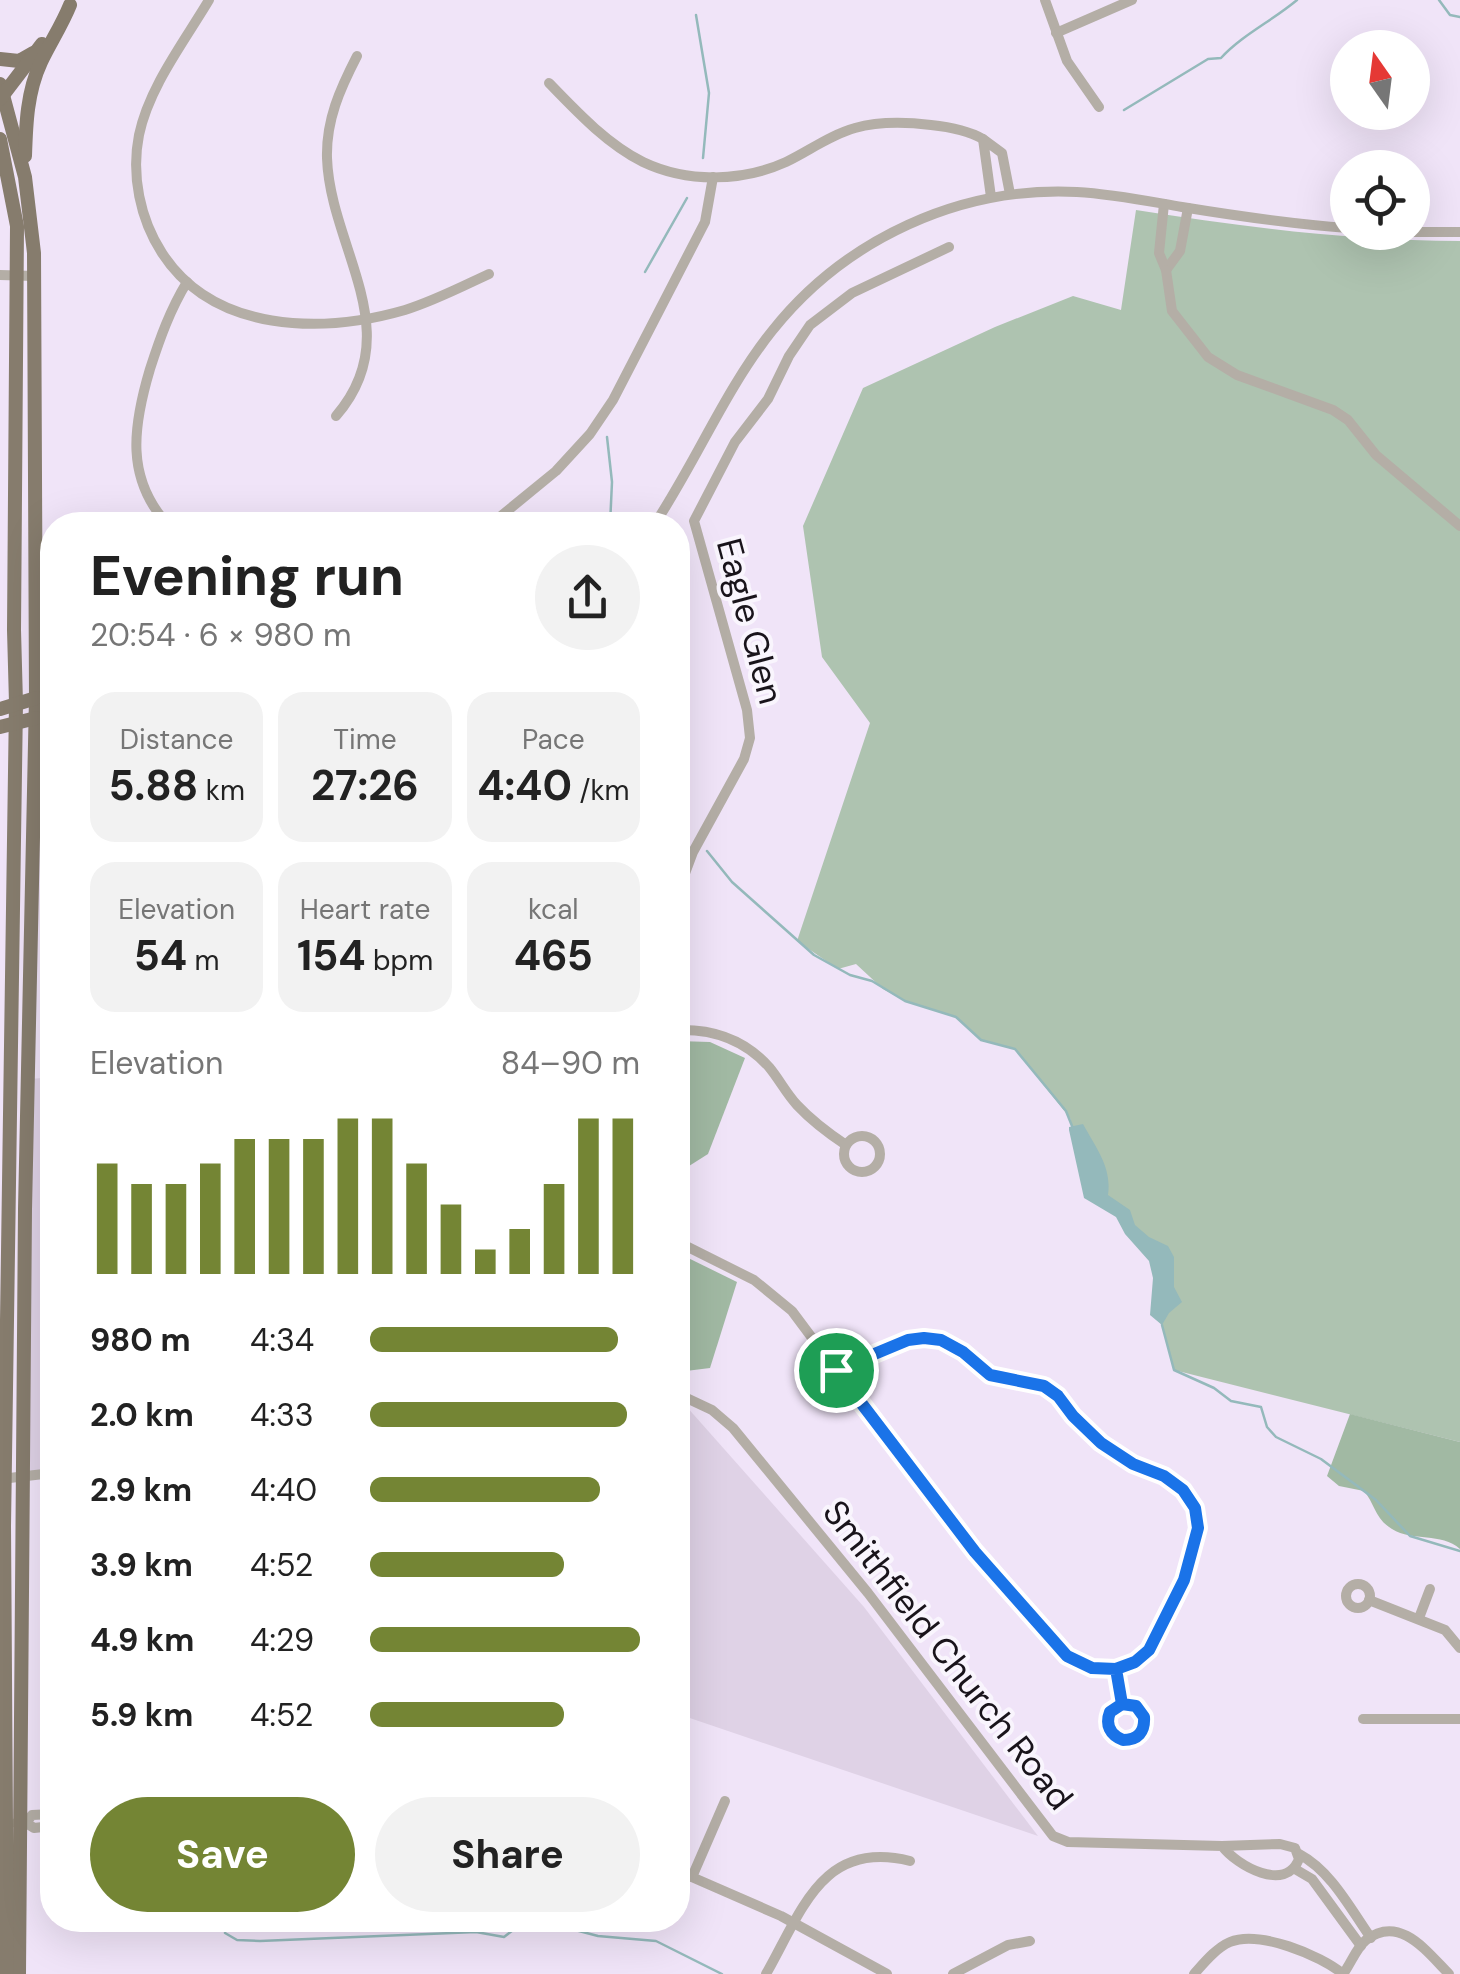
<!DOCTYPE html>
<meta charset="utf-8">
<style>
:root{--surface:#fff;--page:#f2f2f2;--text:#222;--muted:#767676;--accent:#748534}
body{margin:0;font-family:"DM Sans",sans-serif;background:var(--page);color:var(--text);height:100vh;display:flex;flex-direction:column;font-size:38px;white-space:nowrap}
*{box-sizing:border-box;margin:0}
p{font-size:32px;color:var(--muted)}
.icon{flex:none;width:55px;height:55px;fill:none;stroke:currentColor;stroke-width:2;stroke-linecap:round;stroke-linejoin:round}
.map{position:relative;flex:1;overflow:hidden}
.sheet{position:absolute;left:40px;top:512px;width:650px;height:1420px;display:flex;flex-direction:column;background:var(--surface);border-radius:40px;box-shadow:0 10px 40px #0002}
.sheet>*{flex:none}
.needle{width:65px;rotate:346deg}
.fabs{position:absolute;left:1330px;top:30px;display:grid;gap:20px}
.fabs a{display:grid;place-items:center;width:100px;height:100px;border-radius:50%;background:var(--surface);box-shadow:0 10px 40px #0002;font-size:50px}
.pin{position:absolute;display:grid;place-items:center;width:85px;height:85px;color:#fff;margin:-42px;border:5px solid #fff;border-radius:50%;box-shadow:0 2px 10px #0007}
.round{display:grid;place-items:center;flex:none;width:105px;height:105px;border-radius:52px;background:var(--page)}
.summary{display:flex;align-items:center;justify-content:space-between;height:170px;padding:0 50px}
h1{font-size:55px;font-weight:700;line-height:75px}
.figures{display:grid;grid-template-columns:repeat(3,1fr);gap:15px;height:170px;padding:10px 50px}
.figures div{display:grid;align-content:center;border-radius:25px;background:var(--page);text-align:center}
.figures b{font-size:42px;font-weight:700}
.figures small{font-size:28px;font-weight:400}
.figures p{font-size:28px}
.chart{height:280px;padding:20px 50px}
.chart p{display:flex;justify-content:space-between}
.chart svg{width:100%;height:180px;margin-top:10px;stroke:var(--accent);stroke-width:6}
.action{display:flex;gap:20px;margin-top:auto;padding:20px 50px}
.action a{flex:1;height:115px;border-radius:60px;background:var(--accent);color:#fff;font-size:40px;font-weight:700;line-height:115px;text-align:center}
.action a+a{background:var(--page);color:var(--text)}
ul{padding:0 50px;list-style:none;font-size:32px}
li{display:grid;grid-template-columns:160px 120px 1fr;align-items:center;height:75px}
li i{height:25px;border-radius:12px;background:var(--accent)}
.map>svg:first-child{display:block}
.education{fill:#dfd2e6}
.green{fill:#aec3b0}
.forest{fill:#a1b9a3}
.water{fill:#94b9bb}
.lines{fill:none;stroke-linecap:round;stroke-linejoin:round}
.stream{stroke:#94b9bb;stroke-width:2.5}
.minor{stroke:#b4aea6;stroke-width:10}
.major{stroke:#867c6d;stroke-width:14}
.route-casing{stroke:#fff;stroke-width:20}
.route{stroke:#1a73e8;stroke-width:12}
.labels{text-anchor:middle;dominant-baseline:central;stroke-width:8;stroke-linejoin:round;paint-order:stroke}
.street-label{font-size:35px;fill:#19141b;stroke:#f9f5fd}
</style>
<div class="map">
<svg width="1460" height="1974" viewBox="0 0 1460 1974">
<rect width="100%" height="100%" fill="#f0e4f8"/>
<g class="education">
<polygon points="52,1077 52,1471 26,1474 31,1079"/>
<polygon points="686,1406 864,1607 1038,1836 678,1714 678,1407"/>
</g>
<path class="green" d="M1136,210C1244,227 1351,241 1460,241V1442L1174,1370L1162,1325L1153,1315L1160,1266L1114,1208L1088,1195L1070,1118L1015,1049L981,1040L956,1017L905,1001L883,989L856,964L838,969L797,941L870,723L822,657L803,526L863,388L995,327L1073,296L1121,310Z"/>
<g class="forest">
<polygon points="678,1041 710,1042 745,1058 708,1154 678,1173"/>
<polygon points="678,1253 737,1282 710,1368 678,1372"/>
<path d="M1350,1414L1460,1442V1549C1441,1532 1413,1542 1392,1529C1375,1519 1375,1504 1364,1491L1339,1486L1327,1476Z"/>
</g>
<path class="water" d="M1083,1124C1096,1148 1112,1167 1108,1195L1130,1210L1135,1225L1149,1237L1168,1246L1174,1257V1287L1182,1302L1169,1313L1162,1325L1150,1315L1153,1278L1149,1261L1125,1234L1116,1217L1084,1198L1069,1130V1127Z"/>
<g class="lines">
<g class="stream">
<polyline points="1439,0 1450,15 1460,17"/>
<polyline points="696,15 709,93 703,158"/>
<path d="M1124,110L1208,59L1221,58C1242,35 1272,21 1297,0"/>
<polyline points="645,272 687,198"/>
<polyline points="607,437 612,482 610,525"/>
<polyline points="678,723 688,719"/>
<polyline points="678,809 684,835"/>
<polyline points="707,851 732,882 814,955 850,975 872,981 905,1001 956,1017 981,1040 1015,1049 1066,1111 1072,1126"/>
<polyline points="1162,1325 1174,1370 1214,1388 1231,1401 1261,1407 1267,1427 1276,1437 1321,1459 1376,1500 1410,1536 1460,1551"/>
<polyline points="537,1920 598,1936 656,1941 722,1974"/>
<polyline points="225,1933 237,1940 260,1941 476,1932 504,1937 526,1920"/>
</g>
<g class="minor">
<path d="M209,0C184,42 149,87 139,135C131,175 140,219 162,253C214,333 322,334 405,310C434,301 461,287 489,274"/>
<polyline points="1045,0 1067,61 1099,107"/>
<polyline points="1056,33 1132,0"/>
<path d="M549,83C577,112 607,144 643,162C687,183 742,182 786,162C809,151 830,135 855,128C880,121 906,122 931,125C950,127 967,130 983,139"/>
<polyline points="991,197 983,139 1002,153 1010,194"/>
<polyline points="1164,204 1159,253 1166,270 1180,251 1188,208"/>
<polyline points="1412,232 1460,232"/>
<polyline points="1166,270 1172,311 1208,357 1237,375 1333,410 1348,420 1376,455 1460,526"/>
<polyline points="0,275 34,276"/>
<path d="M336,416C409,332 330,248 327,158C326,120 340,89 357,56"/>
<path d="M168,525C125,478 133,426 150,369C160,338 170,310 187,282"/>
<polyline points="490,525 556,471 590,434 613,400 705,222 713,177"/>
<path d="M654,525C696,462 725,390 772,331C845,239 960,186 1077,192C1113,194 1147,201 1182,207C1237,216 1292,224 1348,228"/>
<polyline points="36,718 52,715"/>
<polyline points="678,928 684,876 693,852 744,759 750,738 747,710 694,521 735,442 768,399 789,356 810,325 852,293 949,247"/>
<path d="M678,1030C713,1029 745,1040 769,1067C779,1079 786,1093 797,1105C811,1120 828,1133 846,1145"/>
<circle cx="862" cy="1154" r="18"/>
<polyline points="678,1242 754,1280 792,1311 927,1492 991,1571 1067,1656 1093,1669 1113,1670 1130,1665 1149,1650 1170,1612 1198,1540 1195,1508 1183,1490 1165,1477 1133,1464 1101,1443 1058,1396 1044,1386 990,1375 963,1352 941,1340 924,1338 908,1341 836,1370"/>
<path d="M678,1394L712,1410L733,1428L868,1593L1053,1836L1068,1842L1222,1846L1280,1844L1295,1848L1299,1859C1286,1893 1237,1866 1222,1846"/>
<polyline points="1,1479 52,1473"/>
<circle cx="1358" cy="1596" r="12"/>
<polyline points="1369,1600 1445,1630 1460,1648"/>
<polyline points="1419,1618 1430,1589"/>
<polyline points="1116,1669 1122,1704"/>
<circle cx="1126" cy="1722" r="18"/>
<polyline points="1363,1719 1460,1719"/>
<polyline points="16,1823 26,1823 34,1828 52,1826"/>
<polyline points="26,1823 32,1815 52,1814"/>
<path d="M1299,1854C1331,1871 1350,1908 1371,1938"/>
<polyline points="1295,1869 1312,1879 1361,1946"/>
<polyline points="678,1871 781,1916 887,1974"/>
<polyline points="692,1877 725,1801"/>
<path d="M766,1974C802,1911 822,1839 910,1861"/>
<polyline points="953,1974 1008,1945 1030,1941"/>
<path d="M1194,1974C1204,1963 1216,1948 1230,1942C1259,1930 1320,1955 1343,1974C1351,1964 1356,1948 1366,1940C1400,1914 1427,1952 1449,1974"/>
</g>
<g class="major">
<polyline points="0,59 19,61 33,53"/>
<polyline points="0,84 25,177 34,253 36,698 25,1209 19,1974"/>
<polyline points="0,99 42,44"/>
<polyline points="0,139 17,226 14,630 16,703 4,1526 7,1974"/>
<path d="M25,156C26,124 27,92 41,62C50,43 62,25 70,5"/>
<polyline points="0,709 36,698"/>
<polyline points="0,727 36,718"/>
</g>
</g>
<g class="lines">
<g class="route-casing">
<path id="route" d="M836,1370L975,1552L1067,1656L1092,1668L1116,1669L1122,1704L1110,1712C1105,1725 1110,1735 1123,1740C1138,1740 1145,1732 1144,1717L1136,1706L1122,1704L1116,1669L1135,1662L1149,1650L1184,1580L1198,1528L1195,1508L1183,1490L1164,1476L1133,1464L1101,1443L1073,1416L1058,1396L1044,1386L990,1375L963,1352L941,1340L924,1338L908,1340L836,1370"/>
</g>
<use href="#route" class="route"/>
</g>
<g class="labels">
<g class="street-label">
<text transform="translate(750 621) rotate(75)">Eagle Glen</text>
<text transform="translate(948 1655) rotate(52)">Smithfield Church Road</text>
</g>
</g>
</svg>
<div class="fabs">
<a><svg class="needle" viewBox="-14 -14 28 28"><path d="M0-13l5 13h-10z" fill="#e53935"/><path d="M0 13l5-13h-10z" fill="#767676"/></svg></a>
<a><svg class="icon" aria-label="locate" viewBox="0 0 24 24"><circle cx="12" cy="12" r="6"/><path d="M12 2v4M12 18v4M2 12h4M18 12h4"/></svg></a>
</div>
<div class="pin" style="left:836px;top:1370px;background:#1e9e55"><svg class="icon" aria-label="arrive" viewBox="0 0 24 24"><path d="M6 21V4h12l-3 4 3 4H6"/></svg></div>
<section class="sheet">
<div class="summary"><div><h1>Evening run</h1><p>20:54 · 6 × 980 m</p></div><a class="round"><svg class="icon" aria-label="share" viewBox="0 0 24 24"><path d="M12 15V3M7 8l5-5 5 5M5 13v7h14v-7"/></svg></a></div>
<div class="figures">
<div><p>Distance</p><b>5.88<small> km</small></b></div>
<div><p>Time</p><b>27:26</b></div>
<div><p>Pace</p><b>4:40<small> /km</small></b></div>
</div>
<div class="figures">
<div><p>Elevation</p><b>54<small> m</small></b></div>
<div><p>Heart rate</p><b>154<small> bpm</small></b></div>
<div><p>kcal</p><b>465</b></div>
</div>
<div class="chart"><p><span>Elevation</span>84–90 m</p>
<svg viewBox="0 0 160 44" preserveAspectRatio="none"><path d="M5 44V17M15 44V22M25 44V22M35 44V17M45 44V11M55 44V11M65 44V11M75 44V6M85 44V6M95 44V17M105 44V27M115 44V38M125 44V33M135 44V22M145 44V6M155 44V6"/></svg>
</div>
<ul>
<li><b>980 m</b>4:34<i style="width:92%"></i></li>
<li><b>2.0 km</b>4:33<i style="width:95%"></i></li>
<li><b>2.9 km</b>4:40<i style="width:85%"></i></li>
<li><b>3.9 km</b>4:52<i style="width:72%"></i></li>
<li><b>4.9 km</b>4:29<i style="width:100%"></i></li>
<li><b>5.9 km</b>4:52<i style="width:72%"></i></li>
</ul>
<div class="action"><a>Save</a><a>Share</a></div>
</section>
</div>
